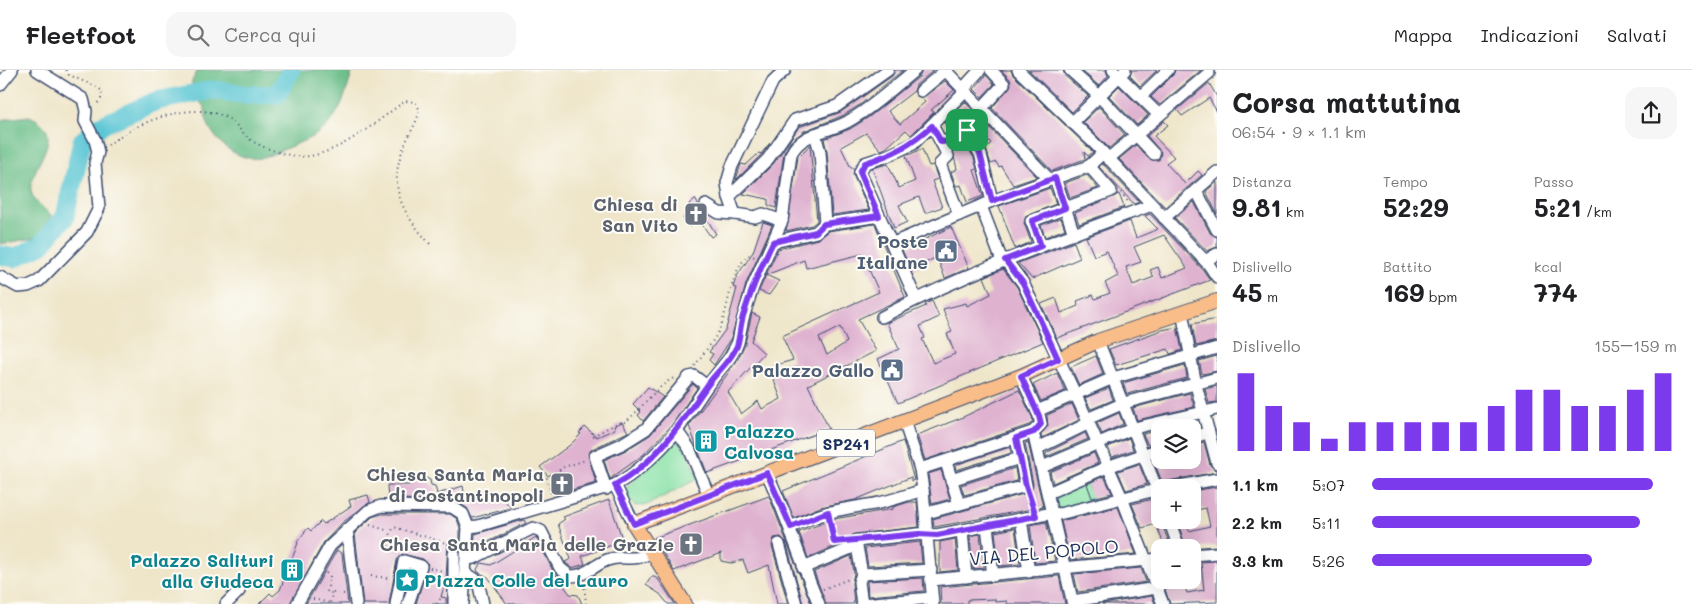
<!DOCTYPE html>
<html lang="it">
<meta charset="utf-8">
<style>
:root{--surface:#fff;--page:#f6f6f6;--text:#202124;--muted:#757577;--line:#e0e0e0;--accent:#7c3aed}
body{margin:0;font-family:Mali,sans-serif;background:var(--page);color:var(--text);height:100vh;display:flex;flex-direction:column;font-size:19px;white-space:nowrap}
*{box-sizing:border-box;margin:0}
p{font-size:16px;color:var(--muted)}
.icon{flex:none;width:28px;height:28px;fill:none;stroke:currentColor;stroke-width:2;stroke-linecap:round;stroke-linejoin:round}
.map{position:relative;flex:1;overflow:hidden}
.sheet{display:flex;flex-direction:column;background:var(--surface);width:475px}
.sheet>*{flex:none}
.fabs{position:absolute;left:1151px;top:349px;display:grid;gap:10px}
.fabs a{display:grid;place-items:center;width:50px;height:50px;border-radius:10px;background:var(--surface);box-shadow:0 5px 20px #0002;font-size:25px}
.pin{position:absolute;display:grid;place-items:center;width:42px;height:42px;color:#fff;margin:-21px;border-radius:10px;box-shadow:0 2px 8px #0006}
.round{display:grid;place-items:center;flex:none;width:52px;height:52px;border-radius:15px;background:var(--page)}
.overview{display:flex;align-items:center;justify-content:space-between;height:85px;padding:0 15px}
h1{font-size:28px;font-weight:700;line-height:38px}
.figures{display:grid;grid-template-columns:repeat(3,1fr);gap:8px;height:85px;padding:5px 15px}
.figures div{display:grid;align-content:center}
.figures b{font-size:25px;font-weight:700}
.figures small{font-size:14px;font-weight:400}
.figures p{font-size:14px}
.chart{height:140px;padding:10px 15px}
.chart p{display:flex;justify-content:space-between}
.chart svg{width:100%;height:90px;margin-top:5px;stroke:var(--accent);stroke-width:6}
ul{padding:0 15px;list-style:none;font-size:16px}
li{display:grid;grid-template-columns:80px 60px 1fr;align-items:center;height:38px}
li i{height:12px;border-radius:6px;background:var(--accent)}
header{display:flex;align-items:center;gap:30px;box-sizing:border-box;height:70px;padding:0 25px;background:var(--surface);border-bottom:1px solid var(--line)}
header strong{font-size:24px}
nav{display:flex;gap:28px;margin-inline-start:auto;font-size:18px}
.search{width:350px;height:45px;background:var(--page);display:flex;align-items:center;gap:12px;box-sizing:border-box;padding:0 18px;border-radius:15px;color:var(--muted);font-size:19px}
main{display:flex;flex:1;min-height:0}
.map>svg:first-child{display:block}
.green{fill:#87e1a6;stroke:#518882}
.forest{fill:#6dbf8b;stroke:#447774}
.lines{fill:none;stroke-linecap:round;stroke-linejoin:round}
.river{stroke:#5bc6d4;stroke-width:19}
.building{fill:#dfb2d0;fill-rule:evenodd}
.minor-casing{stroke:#3b4a6e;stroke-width:14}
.major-casing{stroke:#3b4a6e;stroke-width:16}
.path{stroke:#3b4a6e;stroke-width:2;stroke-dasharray:1 4;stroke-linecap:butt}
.minor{stroke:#fff;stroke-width:11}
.major{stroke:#f8bd89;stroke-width:14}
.route-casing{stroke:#fff;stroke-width:10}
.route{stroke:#7c3aed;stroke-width:6}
.labels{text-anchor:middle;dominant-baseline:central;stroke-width:4;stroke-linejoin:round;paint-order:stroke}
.shield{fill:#fdfcf7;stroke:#5f6c8c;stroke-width:1}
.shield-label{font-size:16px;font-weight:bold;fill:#1b2f5e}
.worship-label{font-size:18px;font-weight:bold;fill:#5b616d;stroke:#fdfcf7;text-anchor:end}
.service-label{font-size:18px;font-weight:bold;fill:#4e5e75;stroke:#fdfcf7;text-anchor:end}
.culture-label{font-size:18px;font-weight:bold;fill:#0d838f;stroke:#fdfcf7;text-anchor:start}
.street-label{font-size:18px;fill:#1b2f5e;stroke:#fdfcf7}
</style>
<header>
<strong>Fleetfoot</strong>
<div class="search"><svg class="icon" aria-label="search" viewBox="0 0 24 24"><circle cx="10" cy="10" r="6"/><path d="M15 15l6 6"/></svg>Cerca qui</div>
<nav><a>Mappa</a><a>Indicazioni</a><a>Salvati</a></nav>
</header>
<main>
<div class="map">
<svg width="1217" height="534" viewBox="0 0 1217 534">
<rect width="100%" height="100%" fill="#fdfcf7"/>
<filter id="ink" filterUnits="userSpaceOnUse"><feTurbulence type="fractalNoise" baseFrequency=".02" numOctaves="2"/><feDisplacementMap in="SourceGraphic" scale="10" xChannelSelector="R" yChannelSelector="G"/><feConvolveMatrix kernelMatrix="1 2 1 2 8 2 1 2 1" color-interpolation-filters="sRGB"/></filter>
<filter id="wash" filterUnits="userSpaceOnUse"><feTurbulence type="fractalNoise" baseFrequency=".0096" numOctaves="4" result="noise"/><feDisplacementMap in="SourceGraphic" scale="20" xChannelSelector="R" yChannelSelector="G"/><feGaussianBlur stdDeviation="1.12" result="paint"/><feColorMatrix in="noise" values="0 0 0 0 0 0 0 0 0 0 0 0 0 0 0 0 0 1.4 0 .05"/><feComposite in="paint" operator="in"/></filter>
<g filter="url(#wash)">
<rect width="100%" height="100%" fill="#efe6ca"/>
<g class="green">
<polygon points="675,369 685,378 699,408 647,435 635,436 625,424 626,418"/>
<polygon points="1085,410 1093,430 1057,440 1053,424"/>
</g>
<g class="forest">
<path d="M198,0H351L352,2C346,25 338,50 317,64C312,68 267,87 261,88C235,93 204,64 205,38L192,22V11Z"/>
<path d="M29,46C72,63 28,96 31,121C33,132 44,138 51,145L50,156L34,168L0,174V50Z"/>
</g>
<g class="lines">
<polyline class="river" points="0,185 14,188 41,175 65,147 82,71 102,55 156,31 212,20 250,25 278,24 291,0"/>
</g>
<g id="blocks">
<g class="building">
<polygon points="895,0 903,0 861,34 844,45 804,61 790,72 784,83 776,138 768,135 768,129 743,124 774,93 799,57 841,42 892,6"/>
<polygon points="922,0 934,0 916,15 914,21 888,41 900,54 925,32 922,28 945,11 954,20 931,40 934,42 911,65 906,60 886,78 881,80 866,63 841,77 851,98 854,98 853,105 869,140 832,145 827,81 824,69 850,59 869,47 920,6"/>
<polygon points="1001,0 1011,0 1013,5 1093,82 1088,86 1084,82 1085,89 1052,101 992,38 1011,15 1010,9"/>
<polygon points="1029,0 1063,0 1065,6 1088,26 1072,42"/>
<polygon points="1081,0 1106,0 1108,6 1099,16"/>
<polygon points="1132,0 1157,0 1140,16 1130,6"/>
<polygon points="1175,0 1201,0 1160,35 1151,27 1173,5"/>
<polygon points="986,5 994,14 982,27 974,19"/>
<polygon points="1209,13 1217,27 1217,42 1209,28 1182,46 1177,40"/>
<polygon points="1119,16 1148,45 1137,55 1109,26"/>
<polygon points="965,32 974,41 967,50 957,40"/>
<polygon points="1099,37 1125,65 1109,78 1083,52"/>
<polygon points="955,42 961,56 953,61 944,53"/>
<polygon points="1164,51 1168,55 1154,66 1174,87 1166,93 1185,114 1198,101 1202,105 1165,137 1119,89 1136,75 1149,89 1159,90 1161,82 1147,66"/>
<polygon points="985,53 1037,107 1013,115 1001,96 999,97 996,92 991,94 986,79 991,73 978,60"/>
<polygon points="964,71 974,88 977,99 974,100 983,126 967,132 961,115 956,116 951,102 957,99 952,78"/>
<polygon points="770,73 762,84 736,110 741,94 746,95 759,83 761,84"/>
<polygon points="810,75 817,151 812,155 786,161 798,87"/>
<polygon points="922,79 929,96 933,95 938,109 932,111 942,137 925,143 919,127 899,135 907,152 894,158 872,98 888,94 899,118 915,111 906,86"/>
<polygon points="1102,94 1105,96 1139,132 1134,134 1099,97"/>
<polygon points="1087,105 1098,118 1070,128 1065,113"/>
<polygon points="1217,112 1217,144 1206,121"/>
<polygon points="1050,118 1056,134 1026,146 1024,153 1031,172 1015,179 999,136"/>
<polygon points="1119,124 1124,137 1079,154 1075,143"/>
<polygon points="695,129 716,164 711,167 699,150 690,157 683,148 693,140 689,134"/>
<polygon points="1194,132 1210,163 1217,167 1217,177 1207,181 1175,148"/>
<path d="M1150,144L1203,200L1210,210L1057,268L1041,234L1056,228L1061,243L1078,236L1077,231L1093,225L1095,229L1110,223L1105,213L1118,206L1107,181L1094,186L1086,167L1130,151L1136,168L1158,159L1145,146ZM1164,165L1187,198L1162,208L1158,197L1150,200L1154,207L1133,215L1126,197L1141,192L1134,177Z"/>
<polygon points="1061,148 1065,159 1045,167 1041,155"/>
<polygon points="763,152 772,155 746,214 731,269 714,295 709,290 713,284 709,282 726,259 737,218 733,217 737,206 753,182"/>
<path d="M875,154L905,227L858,249L876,281L808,315L829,359L707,403L689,356L737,291L745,274L752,243L760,247L751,271L764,283L728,322L741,344L758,331L762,339L781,329L769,297L793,290L782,266L879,222L862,184L806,198L804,190L766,205L778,179L818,169L828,161ZM840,257L847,272L827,285L819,268Z"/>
<polygon points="951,157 969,198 945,208 937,187 911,200 902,180"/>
<polygon points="1074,172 1080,188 1032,209 1018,193"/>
<polygon points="1003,199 1017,217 1043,272 898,333 878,289 899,279 887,253 926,236 925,234 932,231 939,247 920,256 925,268 922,269 933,293 955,284 947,264 952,262 943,239 966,233 967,236 991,224 984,207"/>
<polygon points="766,205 779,211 769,225 759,221"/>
<polygon points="1217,249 1217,271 1196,276 1192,254"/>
<polygon points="1177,257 1182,280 1170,284 1168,279 1116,295 1109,279 1162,260"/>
<polygon points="1096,286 1103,304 1079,315 1071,297"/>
<polygon points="1217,286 1217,301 1202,304 1199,291"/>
<polygon points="1185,295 1187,308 1127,324 1123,313"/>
<polygon points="1057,303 1065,321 1041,331 1033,315"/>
<polygon points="693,314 697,318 671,356 643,385 610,409 604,390 626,380 650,365"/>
<polygon points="1217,316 1217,332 1209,333 1205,319"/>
<polygon points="648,317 663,327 643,351 638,345 641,342 633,334"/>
<polygon points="1109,318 1113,330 1091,339 1085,328"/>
<polygon points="1019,320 1032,347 1033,352 1029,355 925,390 917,365 961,348"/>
<polygon points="1190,323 1194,337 1137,350 1133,338"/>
<polygon points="1072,334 1079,350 1042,368 1041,364 1048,356 1047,345"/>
<polygon points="1119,343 1123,354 1102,364 1097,353"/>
<polygon points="622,352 628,362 592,379 588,384 596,413 557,424 551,404 548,406 540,397 570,375 581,364 579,363 585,357 597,367 615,359 614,356"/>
<polygon points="1160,360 1160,372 1148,375 1143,364"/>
<polygon points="1085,363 1088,369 1046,387 1046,383"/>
<polygon points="1129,368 1133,380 1112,387 1108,377"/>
<polygon points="903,371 914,410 911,411 911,407 855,430 820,437 794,448 783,421"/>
<polygon points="1028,372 1043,437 934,457 933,449 1031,422 1033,414 1025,373"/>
<polygon points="1204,372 1210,395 1217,402 1162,412 1153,389 1160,387 1160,390 1192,390 1192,375"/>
<polygon points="1010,377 1011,383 956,400 955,395"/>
<polygon points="1094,383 1098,393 1053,413 1050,402"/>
<polygon points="1139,394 1147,414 1126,420 1118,401"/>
<polygon points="1015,398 1017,411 964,425 961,415"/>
<polygon points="941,400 950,429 932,434 928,404"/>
<polygon points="420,405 430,410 431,415 435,416 437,424 463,416 465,428 491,421 501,426 511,438 472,448 467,438 453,430 388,429 387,415 409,415 408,406"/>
<polygon points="1104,406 1112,423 1092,428 1087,414"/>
<polygon points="1217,417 1217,476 1186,478 1177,450 1187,450 1189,461 1210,456 1206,438 1192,441 1192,421"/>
<polygon points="368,425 370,432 342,453 324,472 290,534 259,534 270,523 273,526 280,520 298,473 297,472 308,458 311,461 321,451 324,454 351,436 349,430"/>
<polygon points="769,426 811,534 803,534 786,472 781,467 774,468 772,476 788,534 777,534 769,495 748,503 743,490 731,493 721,491 721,483 674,501 654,468"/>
<polygon points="1153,429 1160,434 1160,450 1171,478 1165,478 1156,454 1142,458 1132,434"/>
<polygon points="609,430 623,471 582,486 585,494 572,498 565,492 571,489 558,454 565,449 563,447"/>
<polygon points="909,432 917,432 919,457 854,464 849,468 838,469 840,474 808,488 799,462 834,449 893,439 893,437"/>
<polygon points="1118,437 1136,484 1070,490 1061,451"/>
<polygon points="382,444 450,444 457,449 460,458 460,471 448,472 446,509 441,527 446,528 446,534 416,534 428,494 423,489 402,484 397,490 389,534 363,534 355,463 372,447"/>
<polygon points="524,450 526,453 474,479 475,464"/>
<polygon points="1046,452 1055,491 1035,493 1030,455"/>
<polygon points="1015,458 1020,494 999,496 995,462"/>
<polygon points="980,464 984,498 973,499 970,466"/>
<polygon points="536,467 553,501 570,524 578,525 582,534 507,534 488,507 478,502 477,499 481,493 491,495"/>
<polygon points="955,469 958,500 940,502 940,472"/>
<polygon points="920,472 922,493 868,496 865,478"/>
<polygon points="337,480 342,484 348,534 306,534"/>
<polygon points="851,486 854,503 852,513 854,534 826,534 814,502"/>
<polygon points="1217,491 1217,532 1170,534 1162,510 1182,510 1187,523 1204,520 1201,492"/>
<polygon points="1141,498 1146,512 1078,522 1074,504"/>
<polygon points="652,506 658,509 675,534 668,534 660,524 646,515"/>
<polygon points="1059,506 1065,534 1007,534 1007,531 995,532 995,529 967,530 967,534 941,534 940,517"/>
<polygon points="923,508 924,521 868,526 867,511"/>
<polygon points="1152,526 1155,534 1102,534"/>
</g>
</g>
</g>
<g filter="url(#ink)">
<use href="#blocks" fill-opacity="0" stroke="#3b4a6e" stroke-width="1"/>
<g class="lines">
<g class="minor-casing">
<g id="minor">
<polyline points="945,0 1050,110"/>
<polyline points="1018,0 1094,73 1209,195 1217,207"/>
<polyline points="1070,0 1099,26 1154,84"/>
<polyline points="1113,0 1159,45"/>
<polyline points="0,15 12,0"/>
<polyline points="921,21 946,0"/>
<polyline points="1141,26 1168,0"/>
<polyline points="1072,53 1125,0"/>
<polyline points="932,55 948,86 940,94 959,145"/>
<polyline points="967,61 981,85 992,131"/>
<polyline points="815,64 820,82 825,154"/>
<polyline points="941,72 951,71 967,61 981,46 981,39 1004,14 991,0"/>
<polyline points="1108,89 1209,3"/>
<polyline points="1055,108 1074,164"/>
<polyline points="1196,120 1217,160"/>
<polyline points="729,127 768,89 795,50 837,36 888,0"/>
<polyline points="706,135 719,143 735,144"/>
<polyline points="981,136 1002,191"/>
<polyline points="1164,148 1217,102"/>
<polyline points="782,151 763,144 755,147 735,144 729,127 727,113 732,96 773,11 785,0"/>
<polyline points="825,154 879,146"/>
<polyline points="773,172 816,162 825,154"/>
<polyline points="893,173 992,131 1089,96 1103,83"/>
<polyline points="1041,176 1031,151 1111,121 1089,96"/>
<polyline points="1005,189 1023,213 1087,349 1122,428 1163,534"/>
<polyline points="1205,191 1217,184"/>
<polyline points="0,207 18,217 28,216 39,211 87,162 99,138 95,93 98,82 95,70 85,51 86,41 83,29 37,0"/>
<polyline points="916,229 860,102 865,93 887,86 913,74 964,22 968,13 980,0"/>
<polyline points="1182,242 1196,315 1217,393"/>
<path d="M882,247C969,201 1060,169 1152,135"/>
<polyline points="1098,271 1160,427"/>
<polyline points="1021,306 1039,345 1041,354 1033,362 1073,534"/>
<polyline points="1037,341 1113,308 1217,278"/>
<polyline points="1087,349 1124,333 1217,308"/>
<polyline points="904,351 920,399 923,420 933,534"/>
<path d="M677,361L707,316L730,287L738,272L743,248L753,216L782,151L791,84C801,63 828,62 847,52C872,38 893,18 915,0"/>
<polyline points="1192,368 1209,362"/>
<polyline points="1038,378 1089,353"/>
<polyline points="946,392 959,434"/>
<polyline points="1042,397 1134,358 1217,339"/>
<polyline points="920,399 1033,362"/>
<path d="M767,403C787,446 800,491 819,534"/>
<polyline points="951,410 1020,388"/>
<polyline points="615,415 634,454"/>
<polyline points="1169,418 1217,409"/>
<polyline points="606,419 595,386 622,374 646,359 689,307 694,306 707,316"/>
<polyline points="1048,423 1107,397 1160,379"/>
<polyline points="927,443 1026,416 1016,368"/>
<polyline points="1021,449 1029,502"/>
<polyline points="1169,450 1179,478"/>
<polyline points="987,456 993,506"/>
<path d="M468,457L478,456L615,415C638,402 659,382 677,361L689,378L709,426"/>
<path d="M791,457C821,442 842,439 874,434C891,431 907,425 923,420"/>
<polyline points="347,459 356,534"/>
<polyline points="962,460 966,507"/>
<polyline points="856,471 862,504 859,512 862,534"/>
<polyline points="779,474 796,534"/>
<polyline points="454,484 454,534"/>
<polyline points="1192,485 1217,483"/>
<path d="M467,489L474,488L533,458L541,461L560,498L570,506C584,507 595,495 607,490C625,484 632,493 650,483"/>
<polyline points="803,498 849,479 856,471 919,464 937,465 1053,443 1059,444 1160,419"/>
<polyline points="466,503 478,511 483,534"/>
<polyline points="862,504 931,500"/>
<polyline points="931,510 1160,489"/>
<polyline points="1072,531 1157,518"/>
<polyline points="226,534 239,521"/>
<polyline points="297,534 330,476 368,441 381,436 452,437 463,444 468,457 463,534"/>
<polyline points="396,534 404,491 421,496 408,534"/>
<polyline points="862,534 932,528"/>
</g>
</g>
<g class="major-casing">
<polyline id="major" points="685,534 634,454 1021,306 1098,271 1217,231"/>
</g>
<g class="path">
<polyline points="66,0 69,5 97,17 102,21 101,29 96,35"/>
<path d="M108,75C136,52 195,28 229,49C237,54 241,62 248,68C260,78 294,89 310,86C345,80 377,51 405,31L415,32L420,40C416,55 408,65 403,79C387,120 404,145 431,175"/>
<polyline points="1121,122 1128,132"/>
<path d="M695,296C702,284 713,273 719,260C730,236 729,204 748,185L755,187"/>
<path d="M593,366L621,351L625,352C642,339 655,317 674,308"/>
<polyline points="551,423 547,408 564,397 586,390"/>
<polyline points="1030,424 1034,436"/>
<polyline points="830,454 836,472"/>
<polyline points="370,455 389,461"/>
<polyline points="397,482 385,474 394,457 449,474"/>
<polyline points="430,498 443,501"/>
<polyline points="326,503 330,506 327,522 332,523 330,534"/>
<polyline points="371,506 389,508"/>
<polyline points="584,513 586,534"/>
<polyline points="823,519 849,509"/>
<polyline points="333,523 345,524"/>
<polyline points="313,529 330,533"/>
<polyline points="437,534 442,526"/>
</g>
<use href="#minor" class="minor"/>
<use href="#major" class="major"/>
</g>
</g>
<g class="lines" filter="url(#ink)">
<g class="route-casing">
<path id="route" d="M932,56L941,72L951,71L967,60L980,84L992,131L1055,108L1065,138L1032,151L1041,176L1005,190L1023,213L1058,289L1021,306L1039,346L1041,354L1034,362L1016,368L1026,416L1036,446L937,465L919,464L834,472L828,442L791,457L767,403L634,454L615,415C659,391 681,352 709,313C718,301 731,290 737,276C740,267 740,256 743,246C751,221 761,196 773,172L816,162L824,154L879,146L860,102L865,93C893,84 910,76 932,56Z"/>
</g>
<use href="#route" class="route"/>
</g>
<defs>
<g id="church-square" transform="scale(1.25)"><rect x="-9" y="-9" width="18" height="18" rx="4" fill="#6b7280" stroke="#fdfcf7"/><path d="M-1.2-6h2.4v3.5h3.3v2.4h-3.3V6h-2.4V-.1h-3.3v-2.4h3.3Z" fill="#fff"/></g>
<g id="civic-square" transform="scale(1.25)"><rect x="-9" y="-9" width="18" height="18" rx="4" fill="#5c6f8a" stroke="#fdfcf7"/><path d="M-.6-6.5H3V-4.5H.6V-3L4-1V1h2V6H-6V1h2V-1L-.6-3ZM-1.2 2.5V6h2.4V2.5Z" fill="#fff"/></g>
<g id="building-square" transform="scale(1.25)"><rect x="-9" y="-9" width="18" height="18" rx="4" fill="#0f9aa8" stroke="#fdfcf7"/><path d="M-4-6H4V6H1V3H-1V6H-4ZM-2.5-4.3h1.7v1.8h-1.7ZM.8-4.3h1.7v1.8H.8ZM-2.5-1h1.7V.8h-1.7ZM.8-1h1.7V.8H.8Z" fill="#fff"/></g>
<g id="sight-square" transform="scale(1.25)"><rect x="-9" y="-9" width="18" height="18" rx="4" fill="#0f9aa8" stroke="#fdfcf7"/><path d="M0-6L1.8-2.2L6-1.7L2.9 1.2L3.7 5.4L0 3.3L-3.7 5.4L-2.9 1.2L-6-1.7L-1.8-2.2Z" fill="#fff"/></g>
</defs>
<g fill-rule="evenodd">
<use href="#church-square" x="696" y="144"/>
<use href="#civic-square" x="946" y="181"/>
<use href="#civic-square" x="892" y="300"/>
<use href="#building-square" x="706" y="371"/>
<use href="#church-square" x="562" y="414"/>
<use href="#church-square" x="691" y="474"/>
<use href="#building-square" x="292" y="500"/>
<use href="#sight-square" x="407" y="510"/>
</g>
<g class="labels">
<rect class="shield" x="817" y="359.5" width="58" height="27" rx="4"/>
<g class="shield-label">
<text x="846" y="373">SP241</text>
</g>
<g class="worship-label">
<text x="678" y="134">Chiesa di<tspan x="678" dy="21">San Vito</tspan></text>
<text x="544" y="404">Chiesa Santa Maria<tspan x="544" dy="21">di Costantinopoli</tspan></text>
<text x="674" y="474">Chiesa Santa Maria delle Grazie</text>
</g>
<g class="service-label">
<text x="928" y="171">Poste<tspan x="928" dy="21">Italiane</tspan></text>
<text x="874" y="300">Palazzo Gallo</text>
</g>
<g class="culture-label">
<text x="724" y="361">Palazzo<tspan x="724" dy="21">Calvosa</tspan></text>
<text x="274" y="490" text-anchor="end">Palazzo Salituri<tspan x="274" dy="21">alla Giudeca</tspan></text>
<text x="424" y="510">Piazza Colle del Lauro</text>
</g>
<g class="street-label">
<text transform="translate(1044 482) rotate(-5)">VIA DEL POPOLO</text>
</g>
</g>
</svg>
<div class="fabs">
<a><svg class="icon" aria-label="layers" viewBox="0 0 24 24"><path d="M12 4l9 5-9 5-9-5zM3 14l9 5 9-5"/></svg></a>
<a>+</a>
<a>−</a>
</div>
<div class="pin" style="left:967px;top:60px;background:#1e9e55"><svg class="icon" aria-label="arrive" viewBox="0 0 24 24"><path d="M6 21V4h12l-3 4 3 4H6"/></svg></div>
</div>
<section class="sheet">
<div class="overview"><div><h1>Corsa mattutina</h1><p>06:54 · 9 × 1.1 km</p></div><a class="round"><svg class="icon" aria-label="share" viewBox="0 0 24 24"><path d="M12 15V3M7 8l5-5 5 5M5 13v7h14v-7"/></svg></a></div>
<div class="figures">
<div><p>Distanza</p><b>9.81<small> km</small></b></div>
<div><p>Tempo</p><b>52:29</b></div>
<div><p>Passo</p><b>5:21<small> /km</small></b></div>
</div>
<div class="figures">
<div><p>Dislivello</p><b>45<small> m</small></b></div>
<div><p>Battito</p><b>169<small> bpm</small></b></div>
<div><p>kcal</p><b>774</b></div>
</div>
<div class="chart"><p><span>Dislivello</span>155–159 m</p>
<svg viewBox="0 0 160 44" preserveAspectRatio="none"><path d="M5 44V6M15 44V22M25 44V30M35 44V38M45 44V30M55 44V30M65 44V30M75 44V30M85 44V30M95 44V22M105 44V14M115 44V14M125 44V22M135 44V22M145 44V14M155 44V6"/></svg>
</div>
<ul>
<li><b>1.1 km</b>5:07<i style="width:92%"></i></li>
<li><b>2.2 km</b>5:11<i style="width:88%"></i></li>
<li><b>3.3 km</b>5:26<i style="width:72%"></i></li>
</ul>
</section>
</main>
